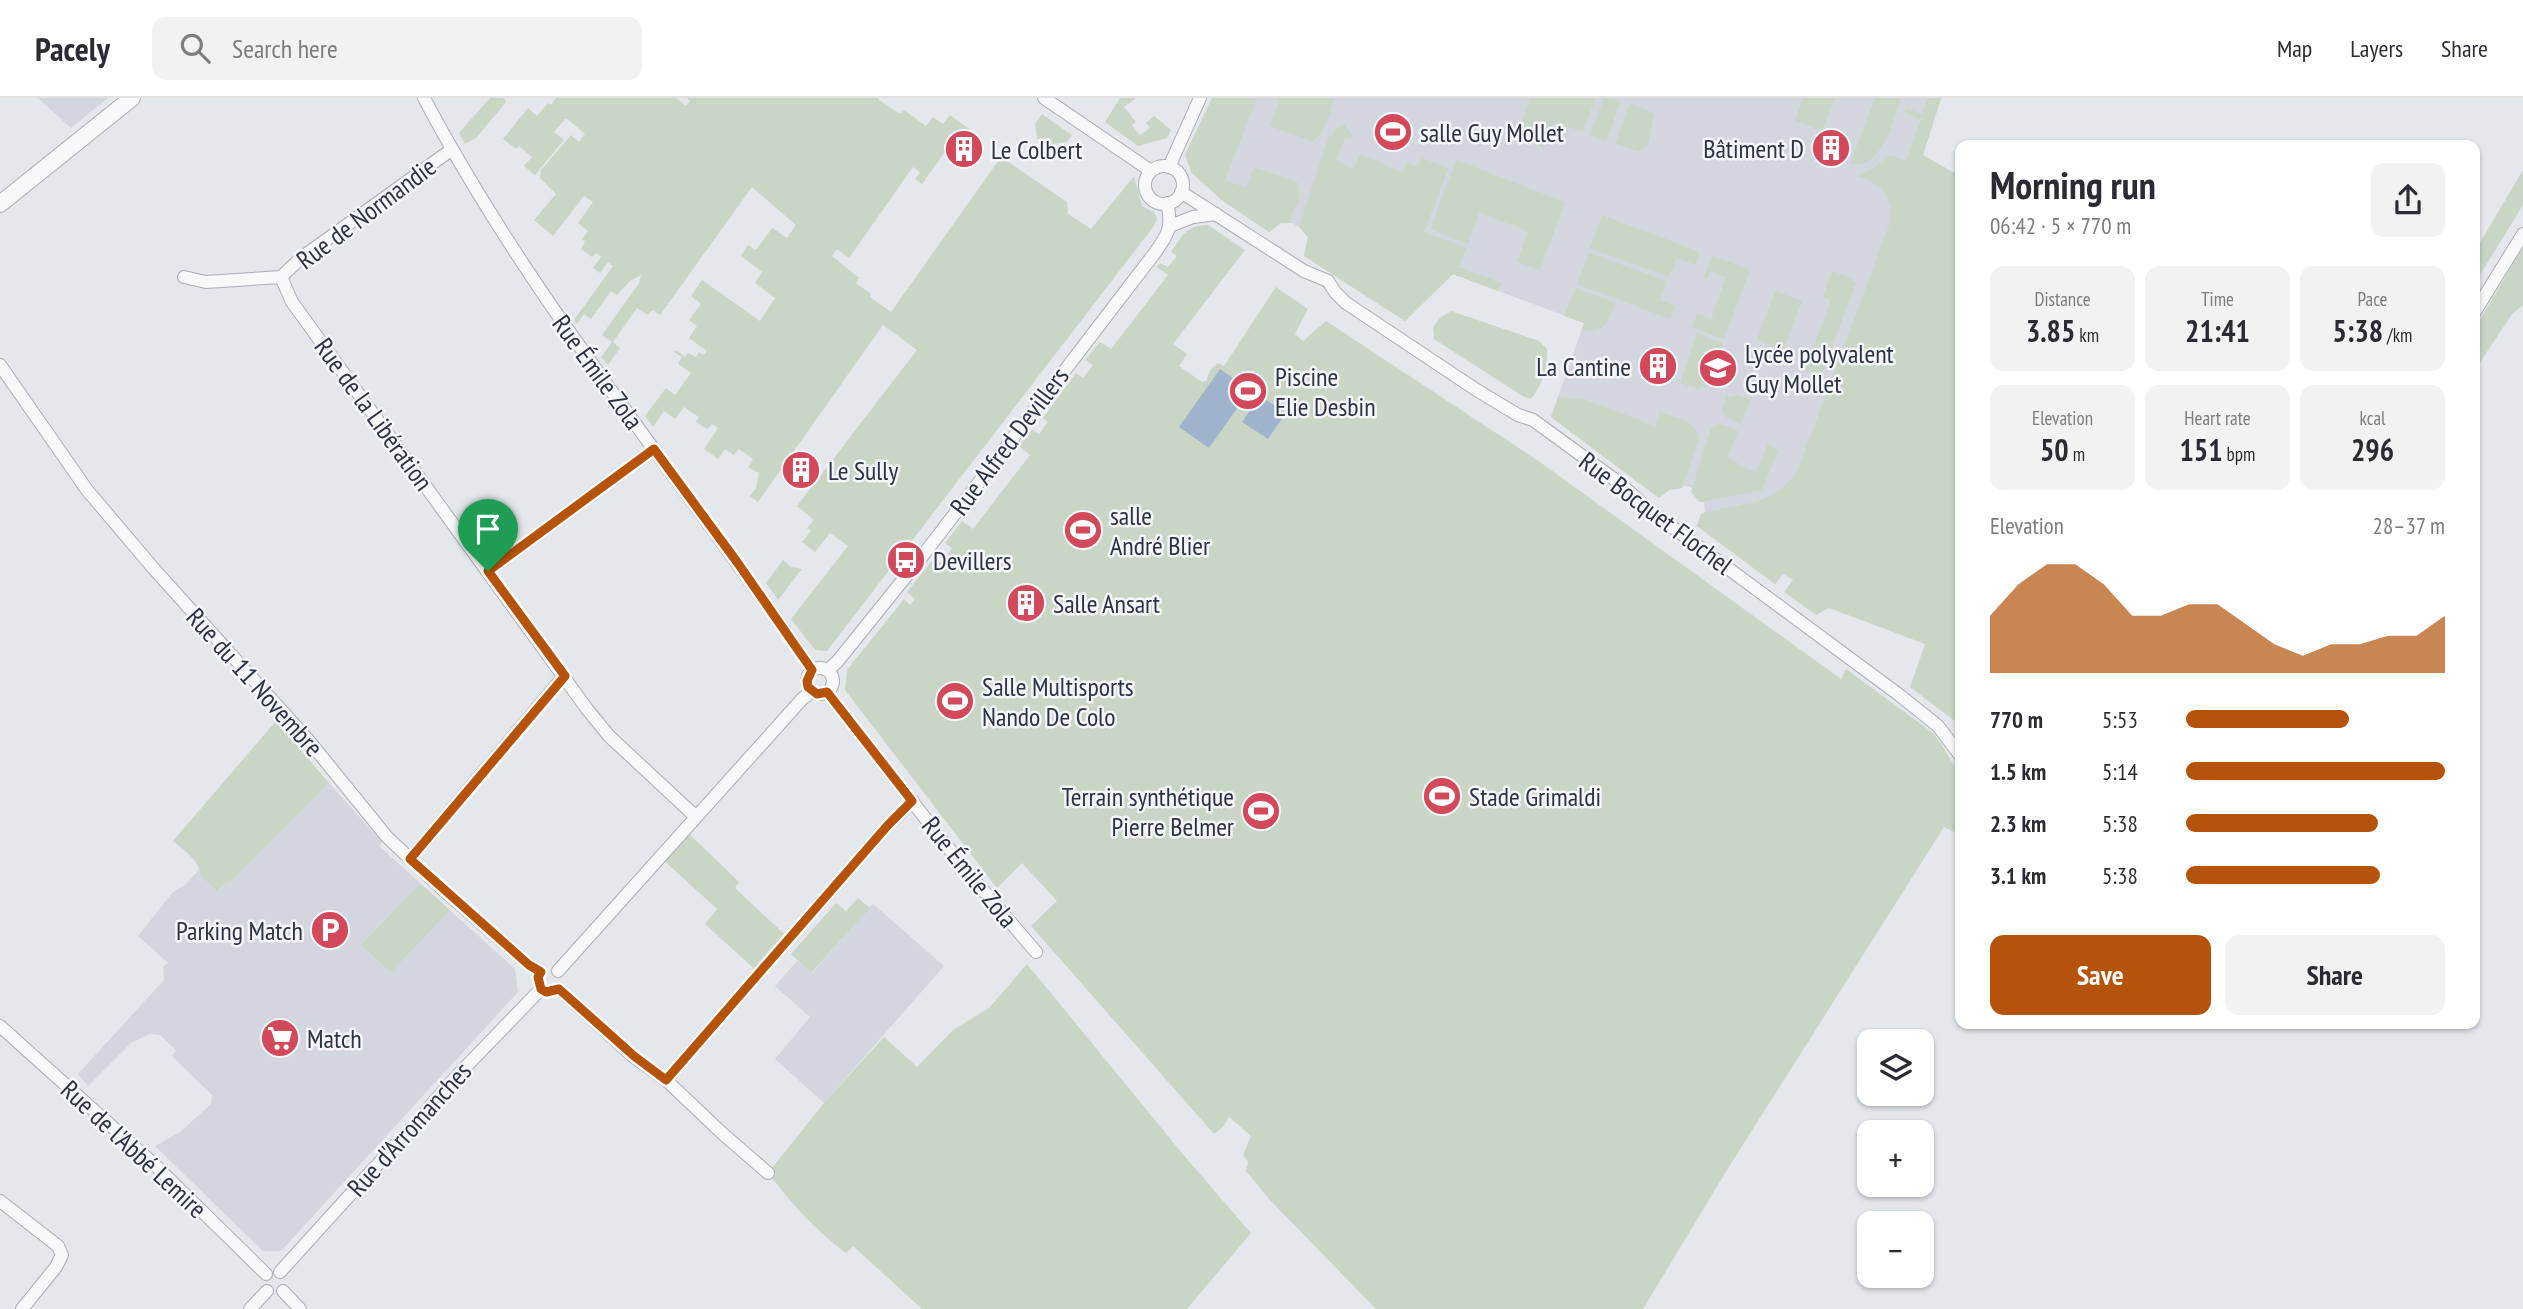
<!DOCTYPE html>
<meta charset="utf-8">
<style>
:root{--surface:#fff;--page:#f2f2f3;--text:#2b2b33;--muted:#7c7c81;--line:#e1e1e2;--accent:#b45309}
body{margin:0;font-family:"PT Sans Narrow",sans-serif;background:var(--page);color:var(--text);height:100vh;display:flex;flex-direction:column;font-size:26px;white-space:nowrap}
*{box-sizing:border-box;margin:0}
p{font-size:23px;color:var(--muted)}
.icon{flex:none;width:38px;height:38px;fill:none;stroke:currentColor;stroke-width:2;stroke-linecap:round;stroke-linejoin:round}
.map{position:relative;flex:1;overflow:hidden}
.sheet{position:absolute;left:1955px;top:42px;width:525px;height:889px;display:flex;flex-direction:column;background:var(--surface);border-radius:14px;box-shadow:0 2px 5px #0004}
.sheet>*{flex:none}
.controls{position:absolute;left:1857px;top:931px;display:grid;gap:14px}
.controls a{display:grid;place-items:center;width:77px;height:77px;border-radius:14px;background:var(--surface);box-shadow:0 2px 5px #0004;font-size:35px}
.pin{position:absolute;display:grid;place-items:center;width:60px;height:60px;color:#fff;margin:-72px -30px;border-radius:50% 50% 50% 0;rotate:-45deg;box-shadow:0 0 7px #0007}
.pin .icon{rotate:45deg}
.round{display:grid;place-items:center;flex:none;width:74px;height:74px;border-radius:14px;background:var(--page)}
.overview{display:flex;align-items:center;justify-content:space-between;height:119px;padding:0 35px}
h1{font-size:38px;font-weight:600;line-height:52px}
.figures{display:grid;grid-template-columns:repeat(3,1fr);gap:10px;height:119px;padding:7px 35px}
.figures div{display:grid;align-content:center;border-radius:14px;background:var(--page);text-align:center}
.figures b{font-size:30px;font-weight:600}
.figures small{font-size:19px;font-weight:400}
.figures p{font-size:19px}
.chart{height:196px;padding:14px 35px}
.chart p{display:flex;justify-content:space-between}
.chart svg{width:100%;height:126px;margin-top:7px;fill:var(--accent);opacity:.7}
.primary-button{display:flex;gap:14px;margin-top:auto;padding:14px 35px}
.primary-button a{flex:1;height:80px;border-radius:14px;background:var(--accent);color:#fff;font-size:28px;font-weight:600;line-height:80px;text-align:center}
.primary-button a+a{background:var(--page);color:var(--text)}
ul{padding:0 35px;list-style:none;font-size:23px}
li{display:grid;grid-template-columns:112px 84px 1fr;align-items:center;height:52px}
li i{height:18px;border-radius:9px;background:var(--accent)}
header{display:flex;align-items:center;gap:42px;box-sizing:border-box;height:98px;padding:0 35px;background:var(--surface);border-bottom:2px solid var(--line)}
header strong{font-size:33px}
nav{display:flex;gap:38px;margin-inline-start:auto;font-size:24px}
.search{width:490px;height:63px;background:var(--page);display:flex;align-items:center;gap:18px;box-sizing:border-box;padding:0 24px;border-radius:14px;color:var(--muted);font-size:26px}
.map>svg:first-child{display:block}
.built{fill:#d2d6de}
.green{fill:#c9d6c5}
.water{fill:#9fb4cc}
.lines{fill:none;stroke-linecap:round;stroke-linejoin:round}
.minor-casing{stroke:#a9aeb7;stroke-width:14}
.tertiary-casing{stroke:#a9aeb7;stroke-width:18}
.minor{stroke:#f7f8fa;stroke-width:12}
.tertiary{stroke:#f7f8fa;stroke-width:16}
.route-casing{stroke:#fff;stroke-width:14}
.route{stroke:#b45309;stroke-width:9}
.labels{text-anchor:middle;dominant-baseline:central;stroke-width:5;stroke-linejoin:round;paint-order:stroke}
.poi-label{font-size:26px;fill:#2b3445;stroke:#f4f6f9;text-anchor:start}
.street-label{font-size:26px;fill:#2b3445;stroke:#f4f6f9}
</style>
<header>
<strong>Pacely</strong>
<div class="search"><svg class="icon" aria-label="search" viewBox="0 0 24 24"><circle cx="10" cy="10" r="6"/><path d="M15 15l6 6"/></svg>Search here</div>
<nav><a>Map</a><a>Layers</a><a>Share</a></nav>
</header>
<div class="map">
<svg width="2523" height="1211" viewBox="0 0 2523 1211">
<rect width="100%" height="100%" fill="#e4e7ec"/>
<g class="built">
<polygon points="38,0 108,0 71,30"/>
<polygon points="1212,0 1941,0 1923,57 1946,71 1788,479 1783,476 1775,486 1697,428 1701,416 1705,414 1704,404 1700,404 1691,394 1692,390 1683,387 1682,390 1669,392 1659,400 1551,319 1584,225 1453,176 1405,223 1304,158 1308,139 1303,131 1292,125 1281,125 1269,134 1223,103 1192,75 1185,57"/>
<polygon points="329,685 382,744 379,748 515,871 518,894 281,1153 263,1153 155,1048 180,1034 211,1006 212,997 172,958 176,952 160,937 150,936 131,945 88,988 78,976 164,882 163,869 168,865 138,838 173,794 185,787 201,770 202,778 219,793 228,782 231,784"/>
<polygon points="873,806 944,868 824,1005 775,961 810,919 775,888 797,863 812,875"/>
</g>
<g class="green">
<polygon points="490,0 504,0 506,4 476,40 465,46 459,35"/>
<polygon points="556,0 676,0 686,8 690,3 687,0 879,0 879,2 900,16 904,12 926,28 933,19 943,26 950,17 975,35 969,44 964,42 961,45 954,41 922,86 915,81 920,74 913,69 849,160 837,151 832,158 859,180 856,185 871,196 870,199 891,214 1001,59 1067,104 1068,116 1091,131 1134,78 1142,108 1154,114 1157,121 1154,128 827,553 815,552 791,521 848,448 830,435 815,454 802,444 811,433 807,430 814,422 797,408 917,252 883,227 758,404 750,398 756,390 759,375 748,369 753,361 739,351 734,357 725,351 718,361 704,351 718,330 712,326 707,331 696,324 699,319 684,309 675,321 664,313 653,329 645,318 666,290 675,297 691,275 678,266 682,259 674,254 676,252 685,259 688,255 696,259 699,254 703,257 707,253 689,240 697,228 689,222 701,206 691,198 702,182 760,223 775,200 755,185 762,174 741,158 748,147 756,152 772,130 787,140 796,127 752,89 660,217 652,212 648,217 637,210 613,244 620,250 608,267 601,259 612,244 602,237 639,185 641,177 630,183 617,197 611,193 591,221 584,216 577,226 574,222 613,168 608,164 600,175 593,170 601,159 596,155 592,159 581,151 585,144 582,141 588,133 578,125 593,104 584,98 553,138 534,122 556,96 540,80 541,72 571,37 579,44 585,36 566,20 554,34 564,42 535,77 524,68 532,59 519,48 516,51 503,41 528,10 537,18 548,5 551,7"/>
<polygon points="1120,0 1136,0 1124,9 1136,24 1132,27 1140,37 1150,30 1146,25 1154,18 1171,32 1167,40 1138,48 1105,24"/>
<polygon points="1212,0 1257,0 1225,82 1246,90 1254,69 1297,84 1300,97 1288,125 1281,125 1269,134 1223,103 1192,75 1185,57"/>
<path d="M1274,0H1334C1329,14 1326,37 1312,43L1270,28L1280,2Z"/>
<polygon points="1528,0 1595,0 1583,34 1554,24 1544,50 1516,39 1529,5"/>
<polygon points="1604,0 1621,3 1606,43 1590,37"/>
<polygon points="1803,0 1834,0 1822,33 1795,23"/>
<path d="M1875,0H1901C1893,22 1882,72 1850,66Z"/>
<path d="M1928,0H1941L1923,57L1960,78V627L1910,589L1925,546L1829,510L1816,517L1784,494L1793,482L1783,475L1775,486L1697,428L1701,416C1742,403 1771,412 1798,372L1891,122C1894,97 1879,85 1857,78L1874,70L1890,57L1906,63L1921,21L1904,15L1906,10L1922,16Z"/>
<polygon points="1630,6 1649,13 1654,17 1648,47 1639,53 1615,46"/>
<polygon points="1042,16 1072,37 1067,44 1046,47 1037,40 1035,26"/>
<polygon points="1344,26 1352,37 1351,42 1345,40 1336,63 1354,70 1360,56 1403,74 1407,65 1418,69 1422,60 1449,70 1424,134 1466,150 1459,169 1502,185 1498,193 1453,176 1405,223 1304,158 1308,139 1299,129 1329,38 1332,39 1339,28"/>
<polygon points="1456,62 1565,104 1540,172 1517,164 1528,133 1479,115 1468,146 1430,131"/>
<polygon points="2523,72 2523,107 2475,185 2475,153"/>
<polygon points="1602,117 1700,154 1696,167 1676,160 1669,179 1590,150"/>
<path d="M1208,127L1245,152L1173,246L1187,256L1179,268L1202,284L1206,283L1211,271L1218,265L1224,268L1276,189L1308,211L1295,236L1303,243L1326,223L1537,362L1841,581L1846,571L1933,635L1942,647L1960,678V737L1944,729L1727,1072L1643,1211H1376L1269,1101L1246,1073L1248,1064L1243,1057L1251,1038L1229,1019L1223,1029L1214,1036L1031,828L1057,803L1022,765L997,790L845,592L847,572L904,501L910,507L915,501L907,494L934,460L942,465L952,450L945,445L962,423L973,431L1030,357L1019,348L1032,332L1039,336L1048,324L1043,320L1076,275L1083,280L1093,267L1085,262L1100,244L1111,251L1168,177L1157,169L1160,165L1168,169L1177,158L1171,154C1184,136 1185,128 1208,127Z"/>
<polygon points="2523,149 2523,207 2512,216 2475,272 2475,230"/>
<polygon points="1589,155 1667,183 1660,202 1675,208 1670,221 1577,186"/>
<polygon points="1712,158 1750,172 1724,241 1692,229 1697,216 1711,221 1726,179 1710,173 1707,181 1704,180"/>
<polygon points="1832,173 1849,179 1856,185 1821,277 1805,272 1831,203 1823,199"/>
<path d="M1576,190L1615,205C1609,222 1604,238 1582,232L1584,225L1564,218Z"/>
<polygon points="1775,193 1802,203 1783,252 1757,242"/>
<path d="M1451,213L1539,243L1547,251C1548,270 1543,285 1531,301L1524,299L1434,241L1433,229L1440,220Z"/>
<polygon points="1697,235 1723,245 1707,286 1699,291 1680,285"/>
<polygon points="1739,297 1750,302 1741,326 1726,319 1722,312 1726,300"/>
<path d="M1558,299L1583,301L1655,328L1660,314C1675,320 1699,323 1699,342L1682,390L1669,392L1659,400L1551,319Z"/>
<polygon points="1716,327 1723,327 1738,333 1728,359 1739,366 1739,368 1757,374 1768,346 1778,352 1762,392 1700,404 1691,394 1711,331"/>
<polygon points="783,462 791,469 802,471 778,502 766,485"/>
<path d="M276,623L329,685L230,785L228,783L218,793L201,778C200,763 184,752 173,743Z"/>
<polygon points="684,731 739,784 735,790 782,834 791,839 760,876 705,826 717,811 660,759"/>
<polygon points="420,786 450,812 391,874 361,847"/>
<polygon points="858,800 870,810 811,875 791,856 836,805 846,813"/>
<path d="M1027,866L1186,1060L1251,1135L1187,1211H922L853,1148L846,1155C815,1132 791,1105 768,1075L824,1005L884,939L917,969L953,932L989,910Z"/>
</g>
<g class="water">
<polygon points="1220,271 1250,292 1209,350 1179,329"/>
<polygon points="1260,298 1286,315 1268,341 1242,324"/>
</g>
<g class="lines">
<g class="minor-casing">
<g id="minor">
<path d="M424,0C532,205 683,381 812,572"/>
<polyline points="1044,0 1151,73"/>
<circle cx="1164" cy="87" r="19"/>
<polyline points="1169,69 1200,0"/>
<polyline points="1181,94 1304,173 1328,183 1335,194 1346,205 1475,291 1518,317 1533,322 1618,384 1652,414 1898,596 1938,628 1960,657"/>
<polyline points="1170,128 1193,119 1216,116"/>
<polyline points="184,179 206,184 281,179 292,204 587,611 609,638 695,718"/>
<polyline points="281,179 301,160 451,52"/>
<polyline points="2474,215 2523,136"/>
<polyline points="0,267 87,392 154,471 309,643 387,739 440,789 529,867 541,874"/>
<polyline points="488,473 654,351"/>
<circle cx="820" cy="583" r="13"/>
<path d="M828,572L837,564L924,456L1154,156C1168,137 1173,129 1167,105"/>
<polyline points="827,594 964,770 1036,854"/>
<polyline points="410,761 564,578"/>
<polyline points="558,873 803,600 812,594"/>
<polyline points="559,891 634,959 666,982 723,1036 768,1075"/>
<polyline points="0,928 158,1070 266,1176"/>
<polyline points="666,982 888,727 913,703"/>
<polyline points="0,1103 58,1148 62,1157 56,1169 22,1211"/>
<polyline points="280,1174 397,1045 414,1032 431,1007 453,982 541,891"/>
<polyline points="283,1193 300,1211"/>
<polyline points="250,1211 267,1193"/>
</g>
</g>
<g class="tertiary-casing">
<polyline id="tertiary" points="0,106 132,0"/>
</g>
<use href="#minor" class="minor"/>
<use href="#tertiary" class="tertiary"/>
</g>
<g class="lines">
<g class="route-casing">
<polygon id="route" points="654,351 737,464 812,572 807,583 808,589 817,596 827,594 912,703 888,727 666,982 634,958 559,891 546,894 541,891 538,879 541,874 529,867 410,761 565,578 488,473"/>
</g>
<use href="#route" class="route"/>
</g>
<defs>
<g id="stadium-disc" transform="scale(2.0125)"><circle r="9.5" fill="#d1495b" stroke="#f4f6f9"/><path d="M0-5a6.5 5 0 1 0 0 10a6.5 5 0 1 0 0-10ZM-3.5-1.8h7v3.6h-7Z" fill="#fff"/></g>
<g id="building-disc" transform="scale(2.0125)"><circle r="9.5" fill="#d1495b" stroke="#f4f6f9"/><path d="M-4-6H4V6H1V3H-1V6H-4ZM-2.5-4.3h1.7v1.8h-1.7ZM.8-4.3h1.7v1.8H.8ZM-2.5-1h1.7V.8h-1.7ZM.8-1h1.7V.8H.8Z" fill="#fff"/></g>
<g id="school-disc" transform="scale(2.0125)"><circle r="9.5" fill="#d1495b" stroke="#f4f6f9"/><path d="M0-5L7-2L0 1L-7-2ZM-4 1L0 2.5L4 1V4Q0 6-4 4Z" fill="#fff"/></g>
<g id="bus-disc" transform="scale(2.0125)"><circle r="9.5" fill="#d1495b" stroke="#f4f6f9"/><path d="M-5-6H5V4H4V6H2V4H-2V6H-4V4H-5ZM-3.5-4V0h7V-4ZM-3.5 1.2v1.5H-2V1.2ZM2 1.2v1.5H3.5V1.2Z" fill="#fff"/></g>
<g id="parking-disc" transform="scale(2.0125)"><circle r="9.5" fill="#d1495b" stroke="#f4f6f9"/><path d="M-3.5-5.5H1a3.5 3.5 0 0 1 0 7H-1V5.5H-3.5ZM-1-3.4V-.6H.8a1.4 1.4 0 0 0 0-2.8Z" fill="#fff"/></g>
<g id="supermarket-disc" transform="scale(2.0125)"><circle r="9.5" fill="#d1495b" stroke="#f4f6f9"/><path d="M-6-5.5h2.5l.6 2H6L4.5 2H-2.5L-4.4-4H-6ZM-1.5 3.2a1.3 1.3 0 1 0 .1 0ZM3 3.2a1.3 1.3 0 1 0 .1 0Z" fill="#fff"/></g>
</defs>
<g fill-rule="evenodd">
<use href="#stadium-disc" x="1393" y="34"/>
<use href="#building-disc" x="1831" y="50"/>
<use href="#building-disc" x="964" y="51"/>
<use href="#building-disc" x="1658" y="268"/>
<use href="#school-disc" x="1718" y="270"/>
<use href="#stadium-disc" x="1248" y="293"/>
<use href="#building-disc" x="801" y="372"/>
<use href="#stadium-disc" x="1083" y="432"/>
<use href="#bus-disc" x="906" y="462"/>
<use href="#building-disc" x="1026" y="505"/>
<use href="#stadium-disc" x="955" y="603"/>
<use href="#stadium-disc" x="1442" y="698"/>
<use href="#stadium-disc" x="1261" y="713"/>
<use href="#parking-disc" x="330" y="832"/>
<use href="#supermarket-disc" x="280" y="940"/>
</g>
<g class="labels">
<g class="poi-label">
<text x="1420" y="34">salle Guy Mollet</text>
<text x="1804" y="50" text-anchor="end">Bâtiment D</text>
<text x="991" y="51">Le Colbert</text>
<text x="1745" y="255">Lycée polyvalent<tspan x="1745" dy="30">Guy Mollet</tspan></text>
<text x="1631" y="268" text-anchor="end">La Cantine</text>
<text x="1275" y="278">Piscine<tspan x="1275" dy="30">Elie Desbin</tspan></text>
<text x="828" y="372">Le Sully</text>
<text x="1110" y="417">salle<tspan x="1110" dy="30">André Blier</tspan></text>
<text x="933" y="462">Devillers</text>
<text x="1053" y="505">Salle Ansart</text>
<text x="982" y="588">Salle Multisports<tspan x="982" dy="30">Nando De Colo</tspan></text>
<text x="1234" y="698" text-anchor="end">Terrain synthétique<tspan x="1234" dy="30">Pierre Belmer</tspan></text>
<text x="1469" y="698">Stade Grimaldi</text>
<text x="303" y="832" text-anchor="end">Parking Match</text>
<text x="307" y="940">Match</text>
</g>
<g class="street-label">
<text transform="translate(366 115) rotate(-37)">Rue de Normandie</text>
<text transform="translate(598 274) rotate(54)">Rue Émile Zola</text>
<text transform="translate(374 316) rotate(54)">Rue de la Libération</text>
<text transform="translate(1009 343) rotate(-53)">Rue Alfred Devillers</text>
<text transform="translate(1656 415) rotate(37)">Rue Bocquet Flochel</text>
<text transform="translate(255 584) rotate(48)">Rue du 11 Novembre</text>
<text transform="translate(970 774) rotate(51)">Rue Émile Zola</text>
<text transform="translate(409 1031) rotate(-48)">Rue d'Arromanches</text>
<text transform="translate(134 1051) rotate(43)">Rue de l'Abbé Lemire</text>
</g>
</g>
</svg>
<div class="controls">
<a><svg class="icon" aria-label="layers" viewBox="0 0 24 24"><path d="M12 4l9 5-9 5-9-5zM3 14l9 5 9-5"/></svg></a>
<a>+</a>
<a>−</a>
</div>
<div class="pin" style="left:488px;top:473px;background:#1e9e55"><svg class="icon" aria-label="arrive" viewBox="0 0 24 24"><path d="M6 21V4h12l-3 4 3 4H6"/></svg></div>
<section class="sheet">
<div class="overview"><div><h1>Morning run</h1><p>06:42 · 5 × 770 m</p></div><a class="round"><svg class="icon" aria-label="share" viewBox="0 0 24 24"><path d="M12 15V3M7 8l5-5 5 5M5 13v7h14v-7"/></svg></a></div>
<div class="figures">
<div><p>Distance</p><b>3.85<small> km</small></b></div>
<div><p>Time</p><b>21:41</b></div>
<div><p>Pace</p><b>5:38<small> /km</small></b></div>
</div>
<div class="figures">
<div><p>Elevation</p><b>50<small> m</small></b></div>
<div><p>Heart rate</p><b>151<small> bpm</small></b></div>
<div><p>kcal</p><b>296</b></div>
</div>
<div class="chart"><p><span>Elevation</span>28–37 m</p>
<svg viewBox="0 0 160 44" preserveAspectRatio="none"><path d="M0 44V24L10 13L20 6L30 6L40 13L50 24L60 24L70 20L80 20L90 27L100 34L110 38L120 34L130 34L140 31L150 31L160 24V44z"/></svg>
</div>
<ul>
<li><b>770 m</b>5:53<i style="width:63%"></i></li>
<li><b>1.5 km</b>5:14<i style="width:100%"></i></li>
<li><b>2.3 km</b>5:38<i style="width:74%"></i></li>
<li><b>3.1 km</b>5:38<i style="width:75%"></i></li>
</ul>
<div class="primary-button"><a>Save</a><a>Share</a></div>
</section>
</div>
